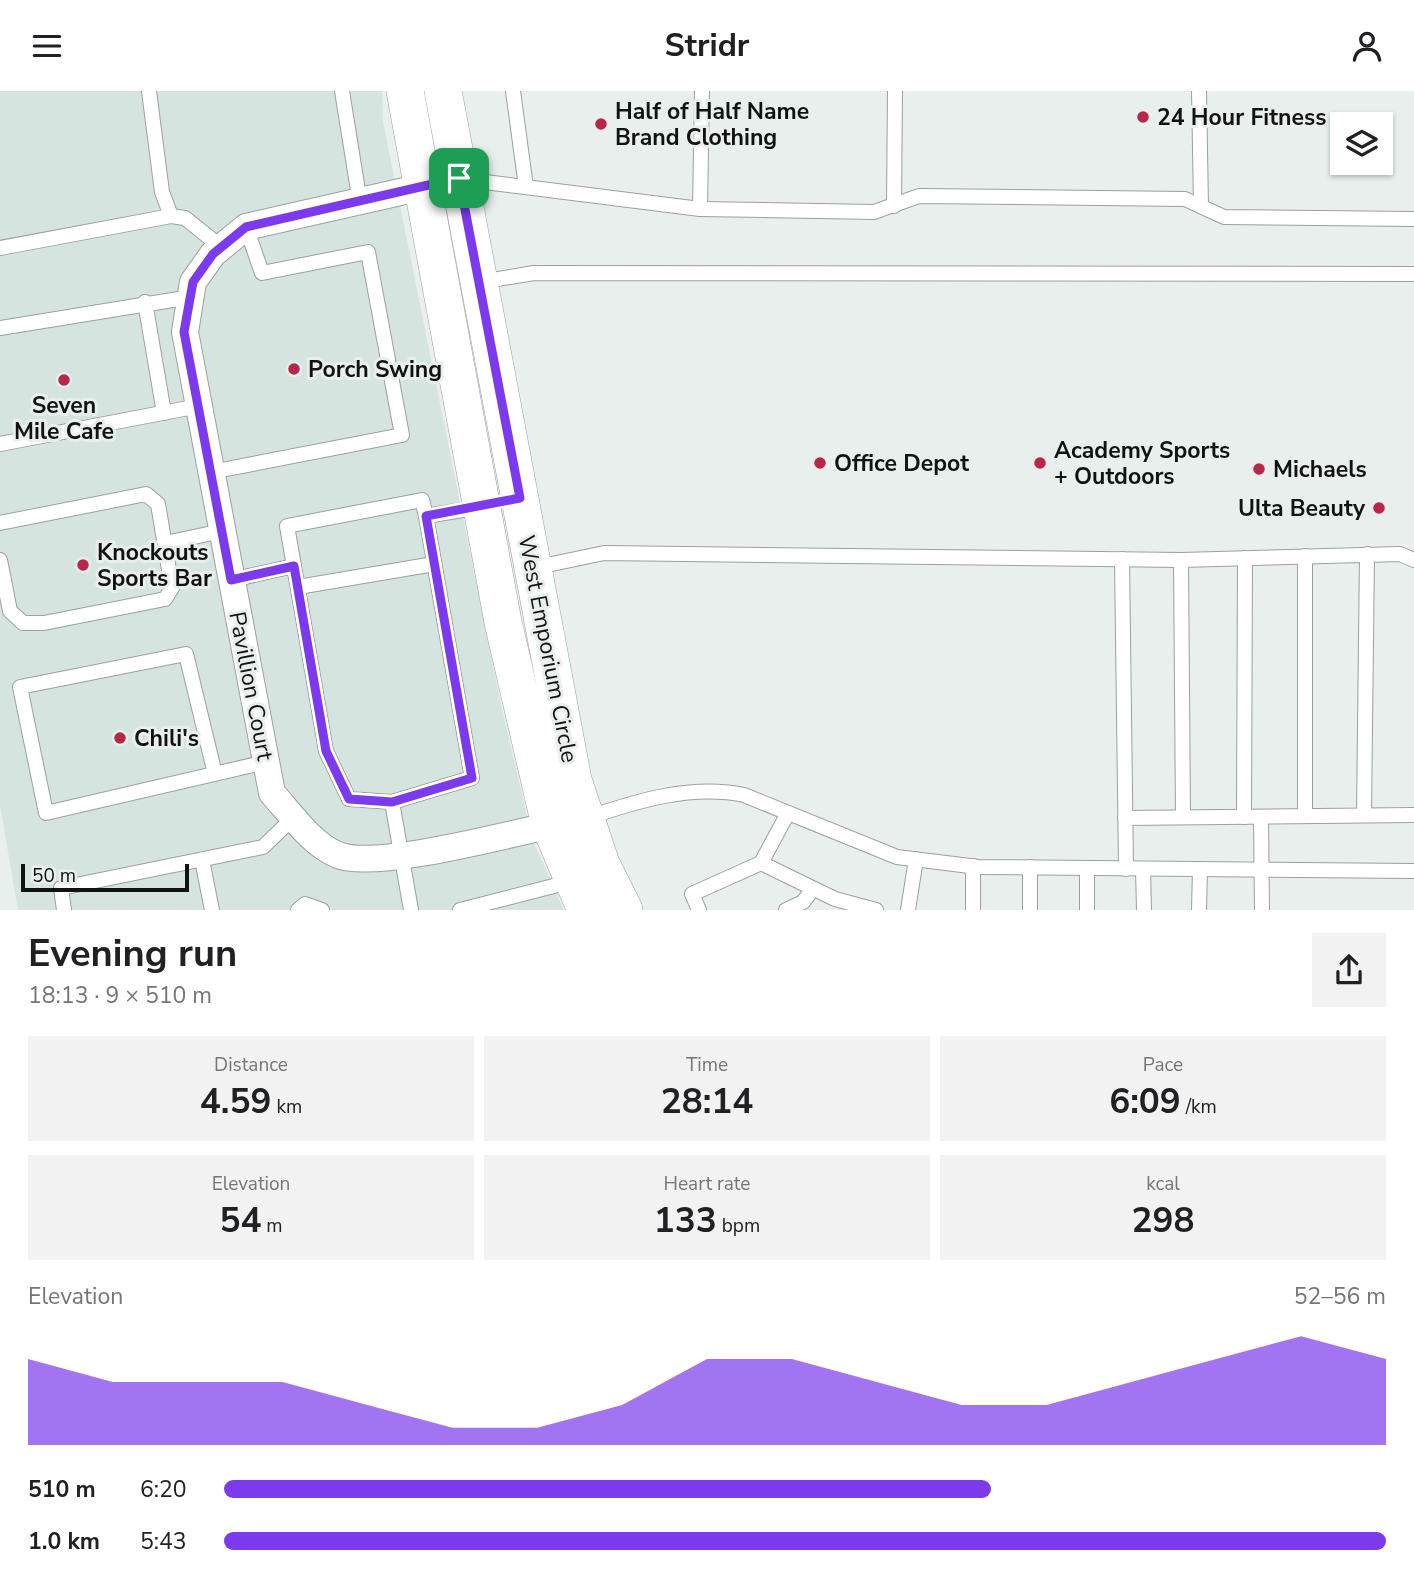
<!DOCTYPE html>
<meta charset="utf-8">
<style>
:root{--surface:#fff;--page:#f2f2f2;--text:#202124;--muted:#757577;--accent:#7c3aed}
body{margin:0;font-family:"Nunito Sans",sans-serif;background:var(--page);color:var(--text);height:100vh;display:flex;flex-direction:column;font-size:26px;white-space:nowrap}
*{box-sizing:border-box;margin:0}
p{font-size:23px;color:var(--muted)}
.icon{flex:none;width:38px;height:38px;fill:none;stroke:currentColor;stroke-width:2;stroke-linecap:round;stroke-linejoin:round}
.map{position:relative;height:819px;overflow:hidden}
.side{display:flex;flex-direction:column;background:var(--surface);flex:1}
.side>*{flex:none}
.controls{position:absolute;left:1330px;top:21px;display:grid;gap:14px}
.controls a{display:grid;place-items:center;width:63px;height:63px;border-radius:0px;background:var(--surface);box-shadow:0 2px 5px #0004;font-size:35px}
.scale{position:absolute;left:21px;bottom:18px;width:168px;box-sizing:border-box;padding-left:7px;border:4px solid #111312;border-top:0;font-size:19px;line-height:24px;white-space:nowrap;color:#111312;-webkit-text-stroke:5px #e9efed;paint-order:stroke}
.pin{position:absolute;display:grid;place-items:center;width:60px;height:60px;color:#fff;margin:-30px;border-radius:14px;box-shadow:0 4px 10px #0006}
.round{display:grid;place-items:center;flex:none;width:74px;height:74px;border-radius:0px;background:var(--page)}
.overview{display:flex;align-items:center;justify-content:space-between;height:119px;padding:0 28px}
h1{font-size:38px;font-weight:700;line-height:52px}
.figures{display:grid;grid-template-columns:repeat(3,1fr);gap:10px;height:119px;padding:7px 28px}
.figures div{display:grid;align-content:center;border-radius:0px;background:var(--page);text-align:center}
.figures b{font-size:35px;font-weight:700}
.figures small{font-size:19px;font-weight:400}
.figures p{font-size:19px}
.chart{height:196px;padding:14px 28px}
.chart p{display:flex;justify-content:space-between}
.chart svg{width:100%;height:126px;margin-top:7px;fill:var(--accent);opacity:.7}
ul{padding:0 28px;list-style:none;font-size:23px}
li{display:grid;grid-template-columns:112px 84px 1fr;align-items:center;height:52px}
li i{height:18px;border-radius:9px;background:var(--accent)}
header{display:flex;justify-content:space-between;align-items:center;height:91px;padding:0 28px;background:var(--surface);font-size:32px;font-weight:700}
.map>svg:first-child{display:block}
.built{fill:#d5e4de}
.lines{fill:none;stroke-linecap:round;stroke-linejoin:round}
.lane-casing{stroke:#9ba09e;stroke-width:16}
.street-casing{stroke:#9ba09e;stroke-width:28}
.secondary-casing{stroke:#9ba09e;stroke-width:38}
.lane{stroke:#fff;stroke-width:14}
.street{stroke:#fff;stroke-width:26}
.secondary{stroke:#fff;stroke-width:37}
.route-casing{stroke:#fff;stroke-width:14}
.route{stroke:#7c3aed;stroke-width:9}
.poi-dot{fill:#b82748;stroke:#e9efed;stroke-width:2.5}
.labels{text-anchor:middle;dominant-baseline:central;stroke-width:6;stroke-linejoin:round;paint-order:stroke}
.poi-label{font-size:23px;font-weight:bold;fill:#111312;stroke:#e9efed;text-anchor:start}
.street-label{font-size:23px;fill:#111312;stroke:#e9efed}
</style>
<header><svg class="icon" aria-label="menu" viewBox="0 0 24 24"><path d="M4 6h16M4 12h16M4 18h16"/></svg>Stridr<svg class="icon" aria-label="person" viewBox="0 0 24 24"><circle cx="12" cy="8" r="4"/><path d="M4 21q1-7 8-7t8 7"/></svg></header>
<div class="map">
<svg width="1414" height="819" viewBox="0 0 1414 819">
<rect width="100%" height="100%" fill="#e9efed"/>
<polygon class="built" points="0,0 382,0 383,31 501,614 533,750 564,819 18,819 0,714"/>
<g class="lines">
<g class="lane-casing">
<g id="lane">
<polyline points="149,0 162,101 171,125"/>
<polyline points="342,0 360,112"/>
<polyline points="513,0 526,96"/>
<polyline points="1199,0 1201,115"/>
<polyline points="461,88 700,118 702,0"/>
<polyline points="894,115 895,0"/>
<polyline points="700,118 874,121 919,105 1185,108 1224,126 1414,128"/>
<polyline points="0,157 171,125 185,127 221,156"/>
<polyline points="480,191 534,182 1414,183"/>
<polyline points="145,211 164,322"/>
<polyline points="0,237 191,206"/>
<polyline points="0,353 199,315"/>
<polyline points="211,381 402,344 368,161 262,182 246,136"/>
<polyline points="0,432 146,403 158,413 172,497 165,508 44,532 23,532 10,520 0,469"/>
<polyline points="165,452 222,440"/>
<polyline points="1305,465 1305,725"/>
<polyline points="1122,468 1126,778"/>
<polyline points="1181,469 1183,726"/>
<polyline points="294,475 287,435 422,409 426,425 481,416"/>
<polyline points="533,477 604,462 1181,469 1400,463 1414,469"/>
<polyline points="231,489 294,475 326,660 349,708 392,711 411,819"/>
<polyline points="298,496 434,473"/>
<polyline points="215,683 186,563 20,596 46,722 266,671"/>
<polyline points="392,711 472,687 426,425"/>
<polyline points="1364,724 1367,463"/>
<polyline points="1244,726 1245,467"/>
<polyline points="1261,726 1262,819"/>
<path d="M587,727C636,710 692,693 744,704L897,766L978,776L1414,780"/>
<polyline points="1125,727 1414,724"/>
<polyline points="202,769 212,819"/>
<polyline points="761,772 835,808 876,819"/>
<polyline points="973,775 973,819"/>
<polyline points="1030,776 1030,819"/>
<polyline points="1087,777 1087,819"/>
<polyline points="1143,778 1144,819"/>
<polyline points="64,819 61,797 263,756 294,726"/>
<polyline points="298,819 305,813 322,819"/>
<polyline points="460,819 573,790"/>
<polyline points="699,819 692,803 761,772 788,722"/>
<polyline points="786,819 803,811 813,798"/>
<polyline points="908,819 916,768"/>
<polyline points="1199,819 1200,778"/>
</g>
</g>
<g class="street-casing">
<path id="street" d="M440,92L246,136L213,163L193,191L185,241L272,702C290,722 312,754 338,764C377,780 519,740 566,731"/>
</g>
<g class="secondary-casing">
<g id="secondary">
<polyline points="405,0 503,531 550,734 586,819"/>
<polyline points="443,0 573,689 601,773 624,819"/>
</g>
</g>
<use href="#lane" class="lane"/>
<use href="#street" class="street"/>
<use href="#secondary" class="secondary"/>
</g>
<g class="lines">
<g class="route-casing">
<polygon id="route" points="459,87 520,407 426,425 472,687 392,711 349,708 326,660 294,475 231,489 184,241 193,191 213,163 246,136"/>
</g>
<use href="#route" class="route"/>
</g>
<g class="poi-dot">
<circle cx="1143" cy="26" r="7"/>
<circle cx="601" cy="33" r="7"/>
<circle cx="294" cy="278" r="7"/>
<circle cx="64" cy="289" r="7"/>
<circle cx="820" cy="372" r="7"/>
<circle cx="1040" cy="372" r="7"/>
<circle cx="1259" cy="378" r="7"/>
<circle cx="1379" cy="417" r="7"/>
<circle cx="83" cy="474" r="7"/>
<circle cx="120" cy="647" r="7"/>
</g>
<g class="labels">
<g class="poi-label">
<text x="615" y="20">Half of Half Name<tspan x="615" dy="26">Brand Clothing</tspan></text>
<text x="1157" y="26">24 Hour Fitness</text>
<text x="308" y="278">Porch Swing</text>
<text x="64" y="314" text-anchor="middle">Seven<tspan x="64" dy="26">Mile Cafe</tspan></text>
<text x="1054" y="359">Academy Sports<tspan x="1054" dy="26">+ Outdoors</tspan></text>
<text x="834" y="372">Office Depot</text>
<text x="1273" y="378">Michaels</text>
<text x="1365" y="417" text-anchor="end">Ulta Beauty</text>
<text x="97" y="461">Knockouts<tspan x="97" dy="26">Sports Bar</tspan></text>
<text x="134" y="647">Chili's</text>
</g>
<g class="street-label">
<text transform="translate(548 558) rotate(79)">West Emporium Circle</text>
<text transform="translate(251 595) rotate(79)">Pavillion Court</text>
</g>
</g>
</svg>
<div class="controls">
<a><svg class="icon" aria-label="layers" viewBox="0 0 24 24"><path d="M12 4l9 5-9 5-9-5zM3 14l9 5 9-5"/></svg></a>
</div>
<div class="scale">50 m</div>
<div class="pin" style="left:459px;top:87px;background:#1e9e55"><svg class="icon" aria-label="arrive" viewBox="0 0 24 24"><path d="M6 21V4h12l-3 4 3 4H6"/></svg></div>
</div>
<section class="side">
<div class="overview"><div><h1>Evening run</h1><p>18:13 · 9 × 510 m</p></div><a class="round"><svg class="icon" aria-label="share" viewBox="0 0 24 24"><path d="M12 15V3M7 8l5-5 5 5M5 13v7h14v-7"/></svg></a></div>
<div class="figures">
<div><p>Distance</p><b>4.59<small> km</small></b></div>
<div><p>Time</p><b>28:14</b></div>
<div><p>Pace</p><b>6:09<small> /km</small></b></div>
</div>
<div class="figures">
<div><p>Elevation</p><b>54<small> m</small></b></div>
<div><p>Heart rate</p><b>133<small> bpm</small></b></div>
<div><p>kcal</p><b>298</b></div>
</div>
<div class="chart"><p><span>Elevation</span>52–56 m</p>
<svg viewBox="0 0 160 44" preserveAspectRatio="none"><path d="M0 44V14L10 22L20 22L30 22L40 30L50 38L60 38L70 30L80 14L90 14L100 22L110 30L120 30L130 22L140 14L150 6L160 14V44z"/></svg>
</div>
<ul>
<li><b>510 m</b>6:20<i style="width:66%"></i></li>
<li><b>1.0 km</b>5:43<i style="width:100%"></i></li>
</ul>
</section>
